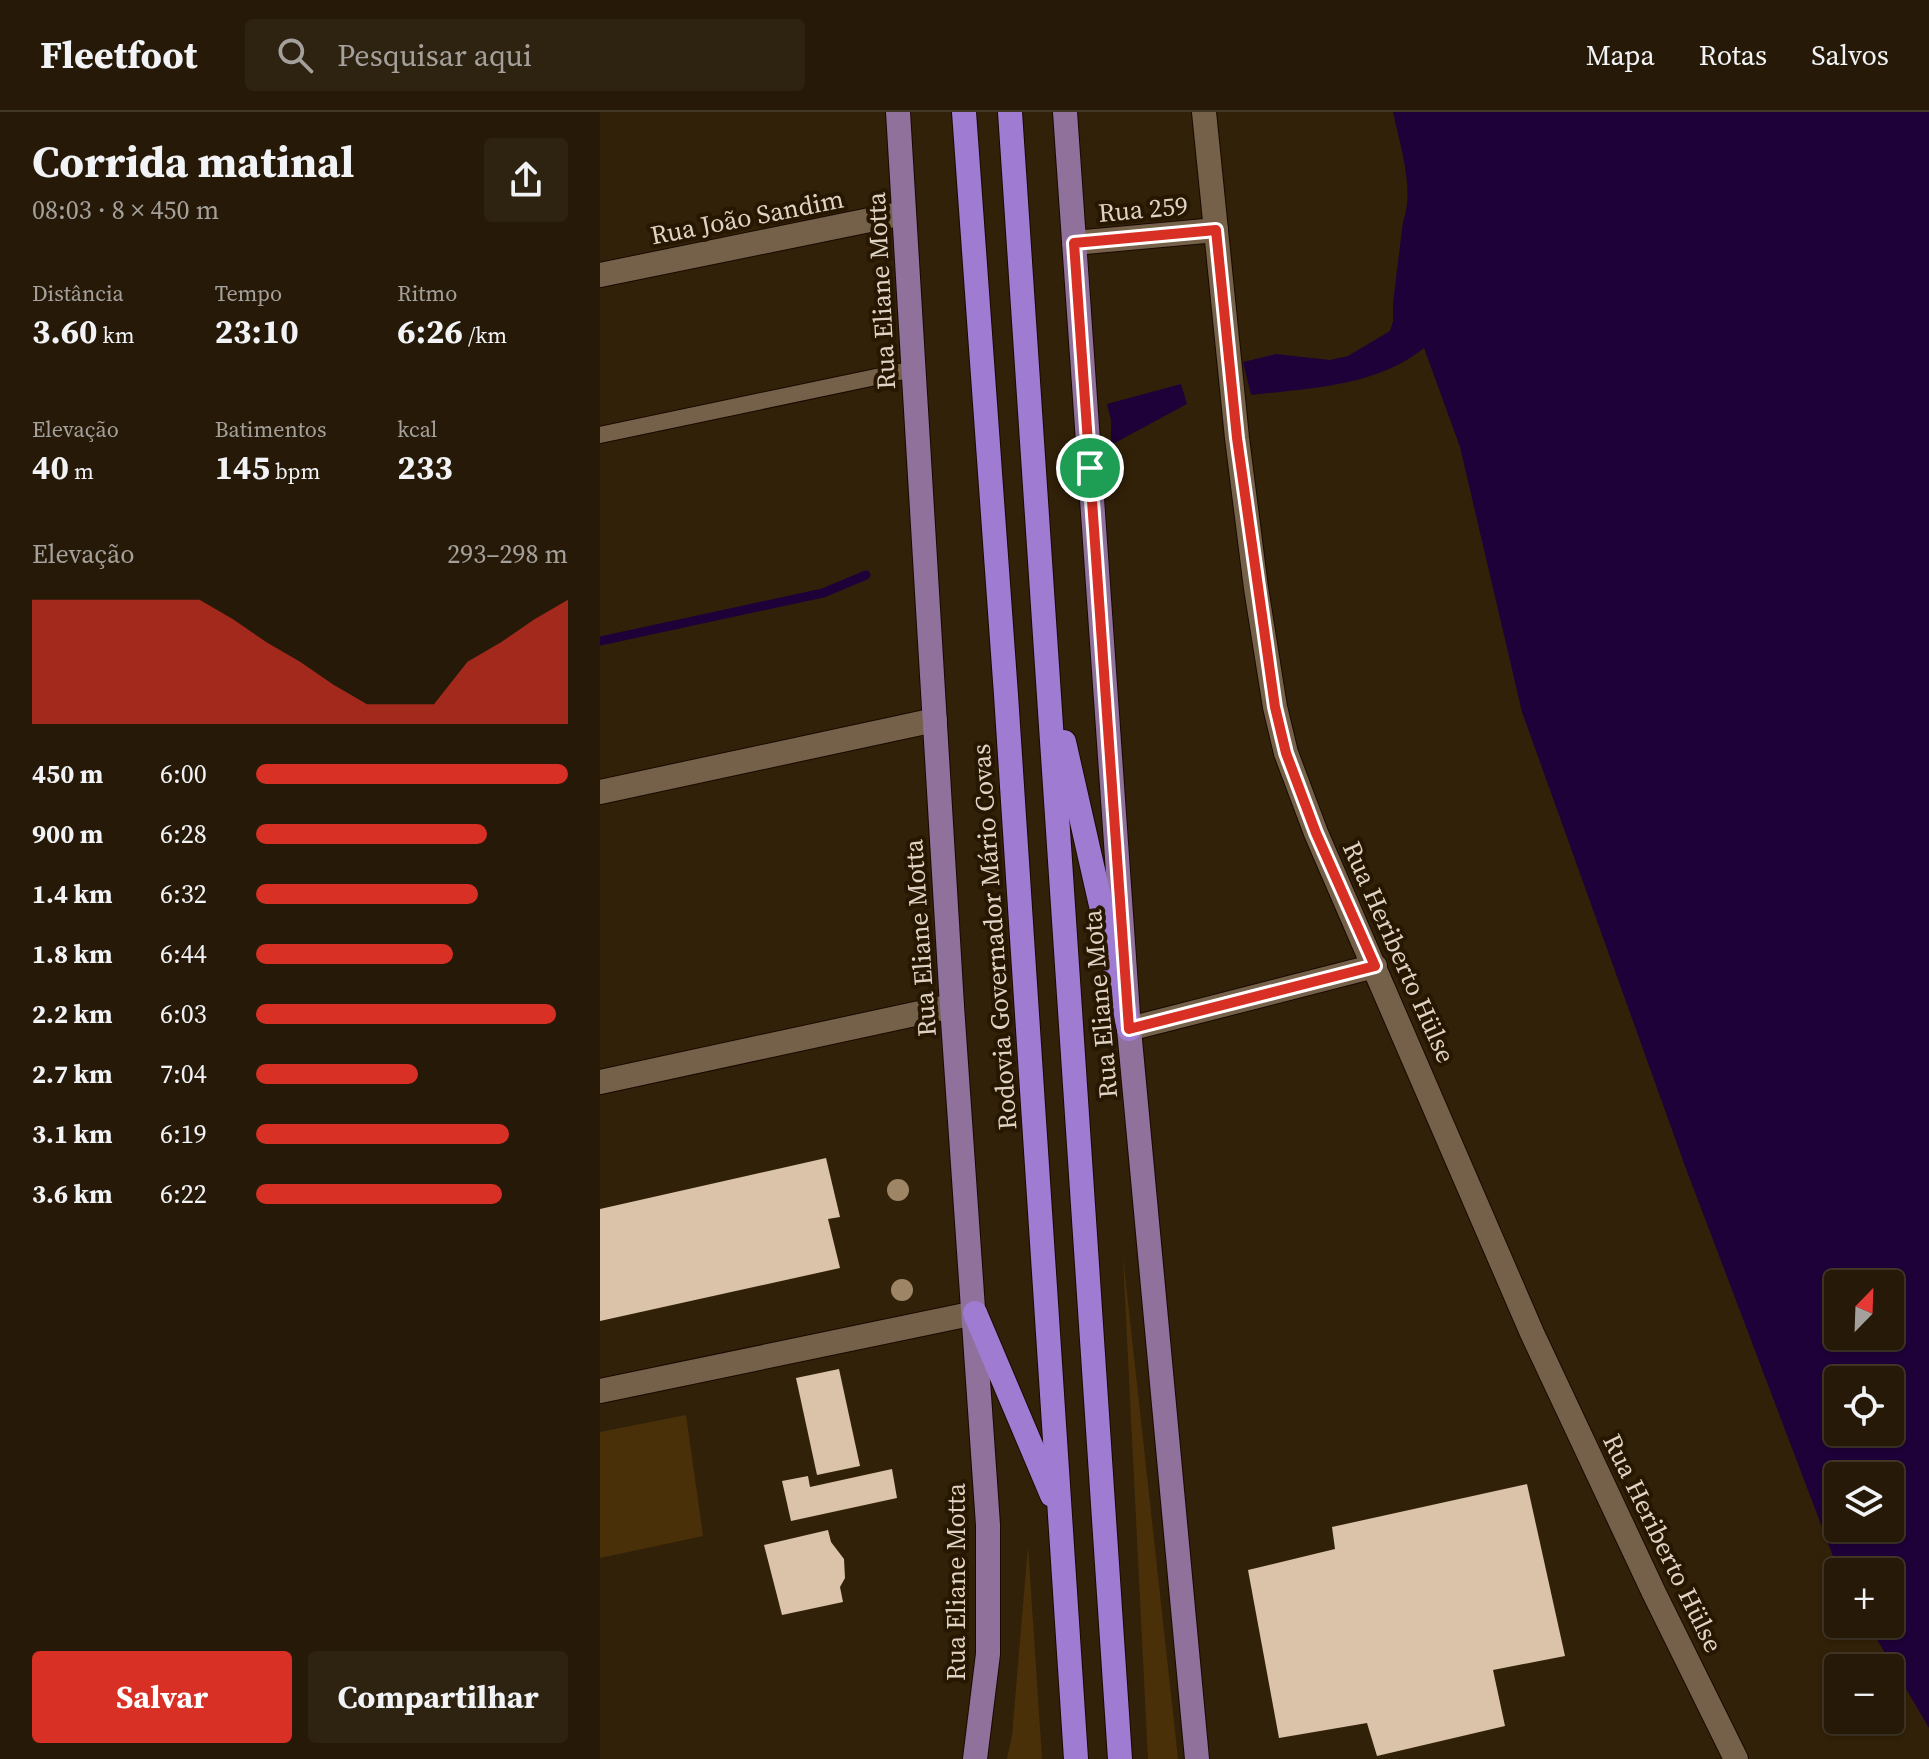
<!DOCTYPE html>
<html lang="pt">
<meta charset="utf-8">
<style>
:root{--surface:#261907;--page:#2e2211;--text:#f1f3f6;--muted:#a4a09b;--line:#423828;--accent:#d93025}
body{margin:0;font-family:"Source Serif 4",serif;background:var(--page);color:var(--text);height:100vh;display:flex;flex-direction:column;font-size:30px;white-space:nowrap}
*{box-sizing:border-box;margin:0}
p{font-size:26px;color:var(--muted)}
.icon{flex:none;width:44px;height:44px;fill:none;stroke:currentColor;stroke-width:2;stroke-linecap:round;stroke-linejoin:round}
.map{position:relative;flex:1;overflow:hidden}
.side{display:flex;flex-direction:column;background:var(--surface);width:600px}
.side>*{flex:none}
.needle{width:52px;rotate:23deg}
.fabs{position:absolute;left:1224px;top:1158px;display:grid;gap:16px}
.fabs a{display:grid;place-items:center;width:80px;height:80px;border-radius:8px;background:var(--surface);box-shadow:0 2px 6px #0004,0 0 0 2px var(--line);font-size:40px}
.pin{position:absolute;display:grid;place-items:center;width:68px;height:68px;color:#fff;margin:-34px;border:4px solid #fff;border-radius:50%;box-shadow:0 2px 8px #0007}
.round{display:grid;place-items:center;flex:none;width:84px;height:84px;border-radius:8px;background:var(--page)}
.head{display:flex;align-items:center;justify-content:space-between;height:136px;padding:0 32px}
h1{font-size:44px;font-weight:700;line-height:60px}
.figures{display:grid;grid-template-columns:repeat(3,1fr);gap:12px;height:136px;padding:8px 32px}
.figures div{display:grid;align-content:center}
.figures b{font-size:34px;font-weight:700}
.figures small{font-size:22px;font-weight:400}
.figures p{font-size:22px}
.chart{height:224px;padding:16px 32px}
.chart p{display:flex;justify-content:space-between}
.chart svg{width:100%;height:144px;margin-top:8px;fill:var(--accent);opacity:.7}
.action{display:flex;gap:16px;margin-top:auto;padding:16px 32px}
.action a{flex:1;height:92px;border-radius:8px;background:var(--accent);color:#fff;font-size:32px;font-weight:700;line-height:92px;text-align:center}
.action a+a{background:var(--page);color:var(--text)}
ul{padding:0 32px;list-style:none;font-size:26px}
li{display:grid;grid-template-columns:128px 96px 1fr;align-items:center;height:60px}
li i{height:20px;border-radius:10px;background:var(--accent)}
header{display:flex;align-items:center;gap:48px;box-sizing:border-box;height:112px;padding:0 40px;background:var(--surface);border-bottom:2px solid var(--line)}
header strong{font-size:38px}
nav{display:flex;gap:44px;margin-inline-start:auto;font-size:28px}
.search{width:560px;height:72px;background:var(--page);display:flex;align-items:center;gap:20px;box-sizing:border-box;padding:0 28px;border-radius:8px;color:var(--muted);font-size:30px}
main{display:flex;flex:1;min-height:0}
.map>svg:first-child{display:block}
.green{fill:#493009}
.water{fill:#1e0138;fill-rule:evenodd}
.lines{fill:none;stroke-linecap:round;stroke-linejoin:round}
.stream{stroke:#1e0138;stroke-width:9}
.building{fill:#dac3a8}
.service-casing{stroke:#190900;stroke-width:18}
.minor-casing{stroke:#190900;stroke-width:26}
.tertiary-casing{stroke:#190900;stroke-width:26}
.secondary-casing{stroke:#190900;stroke-width:26}
.primary-casing{stroke:#190900;stroke-width:26}
.motorway-casing{stroke:#190900;stroke-width:26}
.service{stroke:#756149;stroke-width:16}
.minor{stroke:#756149;stroke-width:24}
.tertiary{stroke:#756149;stroke-width:24}
.secondary{stroke:#756149;stroke-width:24}
.primary{stroke:#8f719b;stroke-width:24}
.motorway{stroke:#a07bd2;stroke-width:24}
.tree{fill:#9d8565}
.route-casing{stroke:#fff;stroke-width:16}
.route{stroke:#d93025;stroke-width:10}
.labels{text-anchor:middle;dominant-baseline:central;stroke-width:8;stroke-linejoin:round;paint-order:stroke}
.street-label{font-size:26px;fill:#ded3c5;stroke:#271701}
</style>
<header>
<strong>Fleetfoot</strong>
<div class="search"><svg class="icon" aria-label="search" viewBox="0 0 24 24"><circle cx="10" cy="10" r="6"/><path d="M15 15l6 6"/></svg>Pesquisar aqui</div>
<nav><a>Mapa</a><a>Rotas</a><a>Salvos</a></nav>
</header>
<main>
<section class="side">
<div class="head"><div><h1>Corrida matinal</h1><p>08:03 · 8 × 450 m</p></div><a class="round"><svg class="icon" aria-label="share" viewBox="0 0 24 24"><path d="M12 15V3M7 8l5-5 5 5M5 13v7h14v-7"/></svg></a></div>
<div class="figures">
<div><p>Distância</p><b>3.60<small> km</small></b></div>
<div><p>Tempo</p><b>23:10</b></div>
<div><p>Ritmo</p><b>6:26<small> /km</small></b></div>
</div>
<div class="figures">
<div><p>Elevação</p><b>40<small> m</small></b></div>
<div><p>Batimentos</p><b>145<small> bpm</small></b></div>
<div><p>kcal</p><b>233</b></div>
</div>
<div class="chart"><p><span>Elevação</span>293–298 m</p>
<svg viewBox="0 0 160 44" preserveAspectRatio="none"><path d="M0 44V6L10 6L20 6L30 6L40 6L50 6L60 12L70 19L80 25L90 32L100 38L110 38L120 38L130 25L140 19L150 12L160 6V44z"/></svg>
</div>
<ul>
<li><b>450 m</b>6:00<i style="width:100%"></i></li>
<li><b>900 m</b>6:28<i style="width:74%"></i></li>
<li><b>1.4 km</b>6:32<i style="width:71%"></i></li>
<li><b>1.8 km</b>6:44<i style="width:63%"></i></li>
<li><b>2.2 km</b>6:03<i style="width:96%"></i></li>
<li><b>2.7 km</b>7:04<i style="width:52%"></i></li>
<li><b>3.1 km</b>6:19<i style="width:81%"></i></li>
<li><b>3.6 km</b>6:22<i style="width:79%"></i></li>
</ul>
<div class="action"><a>Salvar</a><a>Compartilhar</a></div>
</section>
<div class="map">
<svg width="1329" height="1647" viewBox="0 0 1329 1647">
<rect width="100%" height="100%" fill="#322109"/>
<g class="green">
<polygon points="523,1145 578,1647 548,1647"/>
<polygon points="86,1303 103,1424 0,1446 0,1320"/>
<polygon points="428,1434 442,1647 407,1647 412,1624"/>
</g>
<g class="water">
<path d="M793,0H1329V1616L1268,1512H1290V1460H1239L1085,1054L922,600L860,335L824,236C775,275 711,276 651,283L643,250L676,242L730,248L748,244L790,219L793,209V191L803,110C815,77 800,34 793,0ZM1238,1172H1290V1224H1238ZM1238,1268H1290V1320H1238ZM1290,1364V1416H1238V1364Z"/>
<polygon points="581,272 587,292 511,333 511,308 507,292"/>
</g>
<g class="lines">
<polyline class="stream" points="0,529 223,481 266,463"/>
</g>
<g class="building">
<polygon points="226,1046 240,1105 228,1107 240,1156 0,1209 0,1097"/>
<polygon points="239,1257 260,1354 217,1363 196,1266"/>
<polygon points="292,1357 297,1386 191,1409 182,1369 208,1364 210,1375"/>
<polygon points="927,1372 965,1544 893,1558 905,1614 777,1644 767,1611 679,1626 648,1458 735,1437 732,1415"/>
<polygon points="228,1418 231,1430 244,1447 245,1466 240,1475 243,1490 182,1503 164,1433"/>
</g>
<g class="lines">
<g class="service-casing">
<polyline id="service" points="0,323 314,257"/>
</g>
<g class="minor-casing">
<g id="minor">
<polyline points="474,131 616,118"/>
<polyline points="0,163 304,101"/>
<polyline points="0,680 335,608"/>
<polyline points="529,917 775,854"/>
<polyline points="0,1279 375,1201"/>
</g>
</g>
<g class="tertiary-casing">
<polyline id="tertiary" points="604,0 637,326 656,476 675,595 686,641 716,721 932,1221 1054,1481 1136,1647"/>
</g>
<g class="secondary-casing">
<polyline id="secondary" points="0,970 352,894"/>
</g>
<g class="primary-casing">
<g id="primary">
<polyline points="298,0 352,894 388,1413 388,1542 375,1647"/>
<polyline points="465,0 529,917 597,1647"/>
</g>
</g>
<g class="motorway-casing">
<g id="motorway">
<polyline points="364,0 406,583 476,1647"/>
<polyline points="410,0 520,1647"/>
<polyline points="464,630 529,917"/>
<polyline points="375,1201 452,1383"/>
</g>
</g>
<use href="#service" class="service"/>
<use href="#minor" class="minor"/>
<use href="#tertiary" class="tertiary"/>
<use href="#secondary" class="secondary"/>
<use href="#primary" class="primary"/>
<use href="#motorway" class="motorway"/>
</g>
<g class="tree">
<circle cx="298" cy="1078" r="11"/>
<circle cx="302" cy="1178" r="11"/>
</g>
<g class="lines">
<g class="route-casing">
<polygon id="route" points="616,118 637,326 675,595 686,641 716,721 775,854 529,917 474,131"/>
</g>
<use href="#route" class="route"/>
</g>
<g class="labels">
<g class="street-label">
<text transform="translate(543 97) rotate(-5)">Rua 259</text>
<text transform="translate(147 105) rotate(-11)">Rua João Sandim</text>
<text transform="translate(281 179) rotate(-93)">Rua Eliane Motta</text>
<text transform="translate(394 825) rotate(-94)">Rodovia Governador Mário Covas</text>
<text transform="translate(320 826) rotate(-94)">Rua Eliane Motta</text>
<text transform="translate(799 840) rotate(66)">Rua Heriberto Hülse</text>
<text transform="translate(500 892) rotate(-95)">Rua Eliane Mota</text>
<text transform="translate(1063 1431) rotate(64)">Rua Heriberto Hülse</text>
<text transform="translate(356 1470) rotate(-90)">Rua Eliane Motta</text>
</g>
</g>
</svg>
<div class="fabs">
<a><svg class="needle" viewBox="-14 -14 28 28"><path d="M0-13l5 13h-10z" fill="#e53935"/><path d="M0 13l5-13h-10z" fill="#a4a09b"/></svg></a>
<a><svg class="icon" aria-label="locate" viewBox="0 0 24 24"><circle cx="12" cy="12" r="6"/><path d="M12 2v4M12 18v4M2 12h4M18 12h4"/></svg></a>
<a><svg class="icon" aria-label="layers" viewBox="0 0 24 24"><path d="M12 4l9 5-9 5-9-5zM3 14l9 5 9-5"/></svg></a>
<a>+</a>
<a>−</a>
</div>
<div class="pin" style="left:490px;top:356px;background:#1e9e55"><svg class="icon" aria-label="arrive" viewBox="0 0 24 24"><path d="M6 21V4h12l-3 4 3 4H6"/></svg></div>
</div>
</main>
